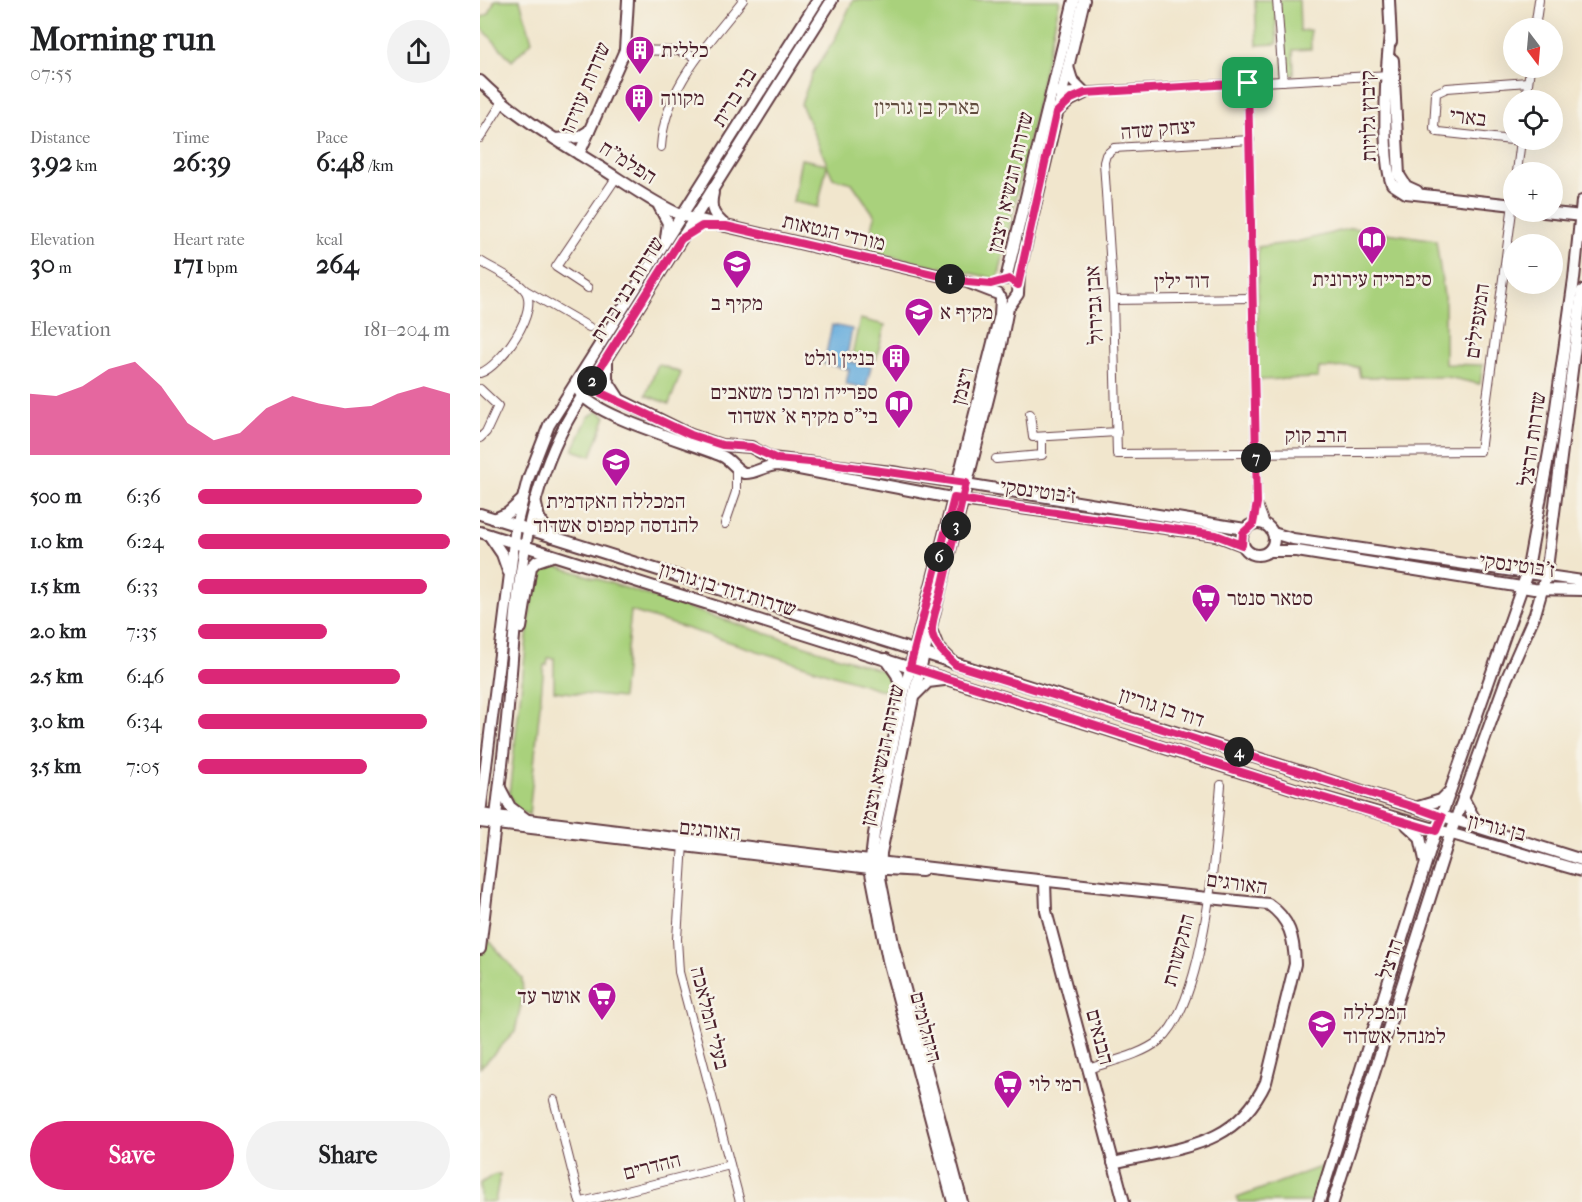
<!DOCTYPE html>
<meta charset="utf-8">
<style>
:root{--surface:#fff;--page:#f2f2f2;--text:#202124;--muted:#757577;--accent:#db2777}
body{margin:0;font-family:"IM FELL French Canon","Frank Ruhl Libre",serif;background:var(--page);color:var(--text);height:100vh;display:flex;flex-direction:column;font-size:22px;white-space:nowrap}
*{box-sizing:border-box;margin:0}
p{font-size:20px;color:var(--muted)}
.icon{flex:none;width:33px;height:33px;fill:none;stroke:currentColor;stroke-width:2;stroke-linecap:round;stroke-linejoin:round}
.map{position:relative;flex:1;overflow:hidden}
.side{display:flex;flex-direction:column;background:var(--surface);width:480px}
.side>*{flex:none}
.needle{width:39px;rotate:164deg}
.controls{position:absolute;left:1023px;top:18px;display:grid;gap:12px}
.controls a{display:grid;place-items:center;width:60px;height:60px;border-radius:50%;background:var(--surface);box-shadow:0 6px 24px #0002;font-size:30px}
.pin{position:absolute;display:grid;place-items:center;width:51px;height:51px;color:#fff;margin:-26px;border-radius:12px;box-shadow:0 3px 9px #0006}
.km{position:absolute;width:30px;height:30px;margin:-15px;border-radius:50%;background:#222;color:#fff;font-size:16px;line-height:30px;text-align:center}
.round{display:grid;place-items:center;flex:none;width:63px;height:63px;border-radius:32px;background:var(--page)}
.head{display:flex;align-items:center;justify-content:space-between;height:102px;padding:0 30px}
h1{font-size:33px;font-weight:700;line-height:45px}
.metrics{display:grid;grid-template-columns:repeat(3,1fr);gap:9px;height:102px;padding:6px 30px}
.metrics div{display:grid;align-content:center}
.metrics b{font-size:26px;font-weight:700}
.metrics small{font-size:16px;font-weight:400}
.metrics p{font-size:16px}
.chart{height:168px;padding:12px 30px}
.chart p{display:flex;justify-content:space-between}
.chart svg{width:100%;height:108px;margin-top:6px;fill:var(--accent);opacity:.7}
.primary-button{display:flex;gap:12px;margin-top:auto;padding:12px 30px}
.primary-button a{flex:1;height:69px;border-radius:36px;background:var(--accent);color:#fff;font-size:24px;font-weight:700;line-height:69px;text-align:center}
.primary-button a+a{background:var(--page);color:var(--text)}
ul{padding:0 30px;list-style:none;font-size:20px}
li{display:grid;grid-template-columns:96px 72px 1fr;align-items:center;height:45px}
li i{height:15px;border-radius:8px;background:var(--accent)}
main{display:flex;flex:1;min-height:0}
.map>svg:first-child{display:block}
.green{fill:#a9d17c;stroke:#7a7854;stroke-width:1.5}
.water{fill:#67addd;stroke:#586684;stroke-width:1.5}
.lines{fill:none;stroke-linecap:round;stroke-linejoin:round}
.street-casing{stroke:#633d43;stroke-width:10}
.secondary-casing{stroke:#633d43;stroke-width:14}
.street{stroke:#fff;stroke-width:8}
.secondary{stroke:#fff;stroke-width:10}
.route-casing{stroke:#fff;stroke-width:12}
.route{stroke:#db2777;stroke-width:8}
.labels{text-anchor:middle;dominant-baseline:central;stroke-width:5;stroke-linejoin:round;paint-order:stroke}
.poi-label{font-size:21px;fill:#4a1f2b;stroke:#f7f3e8;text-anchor:start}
.street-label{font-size:21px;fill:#4a1f2b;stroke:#f7f3e8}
.park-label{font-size:21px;fill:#624c3f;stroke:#f7f3e8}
</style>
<main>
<section class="side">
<div class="head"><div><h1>Morning run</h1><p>07:55</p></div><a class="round"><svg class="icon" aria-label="share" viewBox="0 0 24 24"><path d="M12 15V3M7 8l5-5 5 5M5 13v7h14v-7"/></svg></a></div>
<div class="metrics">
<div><p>Distance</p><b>3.92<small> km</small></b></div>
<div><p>Time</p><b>26:39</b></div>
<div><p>Pace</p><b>6:48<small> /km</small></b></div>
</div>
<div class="metrics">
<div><p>Elevation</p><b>30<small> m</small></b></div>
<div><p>Heart rate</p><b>171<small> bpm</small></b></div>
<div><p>kcal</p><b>264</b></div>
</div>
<div class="chart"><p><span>Elevation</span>181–204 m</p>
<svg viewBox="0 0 160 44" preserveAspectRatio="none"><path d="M0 44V19L10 20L20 16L30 9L40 6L50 16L60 31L70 38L80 35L90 25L100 20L110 23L120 25L130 24L140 19L150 16L160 19V44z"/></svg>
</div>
<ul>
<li><b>500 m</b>6:36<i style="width:89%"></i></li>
<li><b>1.0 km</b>6:24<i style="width:100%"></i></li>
<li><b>1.5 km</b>6:33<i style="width:91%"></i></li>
<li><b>2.0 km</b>7:35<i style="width:51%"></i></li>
<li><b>2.5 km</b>6:46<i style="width:80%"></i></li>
<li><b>3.0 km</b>6:34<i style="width:91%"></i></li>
<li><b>3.5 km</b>7:05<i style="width:67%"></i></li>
</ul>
<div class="primary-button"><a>Save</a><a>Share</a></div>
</section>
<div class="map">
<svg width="1102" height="1202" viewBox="0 0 1102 1202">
<rect width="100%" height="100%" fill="#f7f3e8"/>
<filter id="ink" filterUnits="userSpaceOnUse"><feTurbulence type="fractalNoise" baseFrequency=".0167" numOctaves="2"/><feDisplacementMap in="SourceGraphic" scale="12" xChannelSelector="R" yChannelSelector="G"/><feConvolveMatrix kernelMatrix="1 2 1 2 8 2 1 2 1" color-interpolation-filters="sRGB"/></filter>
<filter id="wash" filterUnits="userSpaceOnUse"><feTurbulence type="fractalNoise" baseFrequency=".008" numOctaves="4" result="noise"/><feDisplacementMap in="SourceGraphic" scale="24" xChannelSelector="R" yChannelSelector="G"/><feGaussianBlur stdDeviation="1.35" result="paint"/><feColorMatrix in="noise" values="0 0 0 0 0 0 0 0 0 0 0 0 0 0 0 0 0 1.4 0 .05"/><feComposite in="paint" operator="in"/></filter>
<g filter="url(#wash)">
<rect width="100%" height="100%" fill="#f1e6cd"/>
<g class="green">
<polygon points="15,0 40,0 52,41 32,61 0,26 0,18 9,14"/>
<polygon points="373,0 580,0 518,279 386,251 395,216 372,183 353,178 347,165 338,207 313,202 321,159 347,164 321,104 333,72 354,41"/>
<polygon points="775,0 795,0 797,44 777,45"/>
<polygon points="799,0 819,0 820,31 830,30 831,49 813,50 814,75 803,75"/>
<polygon points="872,228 956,240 965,303 965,364 1003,365 1000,384 967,377 880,377 878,367 839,368 838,378 777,380 778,247 816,242"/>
<polygon points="380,319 405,325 396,360 372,355"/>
<polygon points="178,364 201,373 189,404 166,395"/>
<polygon points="118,411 126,416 111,456 93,450 108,417"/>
<polygon points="68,563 406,672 411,693 151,611 142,698 74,691 74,658 68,658 67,665 64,665 49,815 36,809 29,794 55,569"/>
<polygon points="6,937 42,978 43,995 35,1032 0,1068 0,949"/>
<polygon points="843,1166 832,1202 758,1202 757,1198"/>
<polygon points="20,1174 15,1202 0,1202 0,1184 13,1175"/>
</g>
<polygon class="water" points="352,325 372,329 366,361 391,366 386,388 366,384 369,369 344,364"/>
</g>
<g filter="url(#ink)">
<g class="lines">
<g class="street-casing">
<g id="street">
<polyline points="797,0 803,81"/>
<polyline points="1055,28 1059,0"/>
<polyline points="145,50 199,51 216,57"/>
<polyline points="768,83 777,503 773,524"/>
<polyline points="578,93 910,75"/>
<polyline points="1046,100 1050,68"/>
<polyline points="0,138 22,103"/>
<polyline points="770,140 634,148 626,155 624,162 633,300 637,454 1000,451 1034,196"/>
<polyline points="1041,141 958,132 954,128 956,93 967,88 1048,82"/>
<path d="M181,147C185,86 228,45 263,0"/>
<polyline points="1037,172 1041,140"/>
<path d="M0,261C13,269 34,278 44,289C62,309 20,367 0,373"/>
<polyline points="108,288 76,267 136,178"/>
<polyline points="45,290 109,327"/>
<polyline points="633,300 771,298"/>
<polyline points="0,389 18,406 6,432 0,438"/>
<polyline points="550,414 553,437 637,432"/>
<polyline points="516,459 562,455 562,437"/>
<polyline points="778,505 785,524"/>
<polyline points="245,524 256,492 256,467"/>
<polyline points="203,843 197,939 199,972 260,1202"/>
<path d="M608,1069C631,1061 660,1056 680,1040C725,1002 736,844 741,785"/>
<polyline points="74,1100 100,1202"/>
<polyline points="102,1202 250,1165"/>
</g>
</g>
<g class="secondary-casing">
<g id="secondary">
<path d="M338,0L69,425L48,479L36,526L0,814C263,847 525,878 788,904C810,919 814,938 815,964L786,1082C755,1149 698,1147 633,1163"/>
<polyline points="909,0 911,42"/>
<path d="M910,37C906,67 901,158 912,184L926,193L1034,205"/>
<polyline points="913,60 919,175 926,186 937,191"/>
<path d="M0,81C35,116 78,141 120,167C147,184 173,203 203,216L487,282L518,294"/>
<polyline points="578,111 591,100 605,93 592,80 588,67"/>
<polyline points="75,139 99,137 109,131"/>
<polyline points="99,154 145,50 148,0"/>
<path d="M233,193C229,209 234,216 246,226"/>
<polyline points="179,206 188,223 186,238"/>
<polyline points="1064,212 1102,216"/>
<polyline points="526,279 594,0"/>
<polyline points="127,360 127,380 138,397"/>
<polyline points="103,385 120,390 211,435 241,445 271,447 291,458 412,472 765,529"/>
<path d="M99,391C114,417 213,443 242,456C251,460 255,469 264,473C276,474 285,465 298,465L482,500L736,535L762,545"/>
<polyline points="55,500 59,518 72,537"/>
<polyline points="0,514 1102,860"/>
<polyline points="14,519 28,513 41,501"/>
<circle cx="778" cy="539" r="16"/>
<polyline points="0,532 821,791 1102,871"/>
<polyline points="793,533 813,539 1102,581"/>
<polyline points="9,535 22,554 28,571"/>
<polyline points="789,551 817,551 1054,589 1102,590"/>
<polyline points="41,628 51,567 57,561 72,556"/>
<polyline points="452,632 458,647 473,662"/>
<polyline points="406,659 417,675 423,693"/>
<polyline points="435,695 448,682 464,680"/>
<polyline points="20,788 30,807 46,819"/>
<polyline points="983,798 994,818 1005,829"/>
<polyline points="938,807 961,800 969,792"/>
<polyline points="0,822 390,868 442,871"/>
<polyline points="927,825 940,837 945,860"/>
<polyline points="565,882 566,911 644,1202"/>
<path d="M0,949C9,873 19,796 27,719C37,613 37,505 93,411L352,0"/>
<polyline points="473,1202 408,960 390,868 394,834 423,696 520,315 521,298"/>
<polyline points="482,1202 414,948 400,878 401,853 433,698 519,355 528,308 538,294 539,274 604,0"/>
<polyline points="839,1202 956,831 1047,573 1072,436 1094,279 1102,201"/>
<polyline points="853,1202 970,835 1026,680 1055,614 1066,576 1102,291"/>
</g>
</g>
<use href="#street" class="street"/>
<use href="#secondary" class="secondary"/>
</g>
</g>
<g class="lines" filter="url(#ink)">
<g class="route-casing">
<path id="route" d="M768,83L605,93L591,99L576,113L538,285L529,279L511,284L487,282L246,226H222L201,239L108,387L211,435L242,445L271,447L297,459L351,464L486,483C477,521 469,559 460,596C457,607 451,621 452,632C454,646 466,655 476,665L934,807L962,817L956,831L821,791L430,667L474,498L518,505L736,535L762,545L763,533L773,524L777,503L768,83"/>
</g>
<use href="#route" class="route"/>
</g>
<defs>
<g id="building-pin" transform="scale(1.5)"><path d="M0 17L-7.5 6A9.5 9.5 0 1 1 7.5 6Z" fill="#b5179e" stroke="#f7f3e8"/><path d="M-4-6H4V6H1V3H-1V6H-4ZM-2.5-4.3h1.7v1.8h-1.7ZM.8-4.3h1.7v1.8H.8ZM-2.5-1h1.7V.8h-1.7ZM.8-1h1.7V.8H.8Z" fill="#fff"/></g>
<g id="library-pin" transform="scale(1.5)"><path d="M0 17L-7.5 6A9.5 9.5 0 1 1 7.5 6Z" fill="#b5179e" stroke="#f7f3e8"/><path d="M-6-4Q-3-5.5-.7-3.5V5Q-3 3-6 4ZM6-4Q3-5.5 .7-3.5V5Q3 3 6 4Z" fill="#fff"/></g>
<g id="school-pin" transform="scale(1.5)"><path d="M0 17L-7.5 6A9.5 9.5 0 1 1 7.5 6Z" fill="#b5179e" stroke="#f7f3e8"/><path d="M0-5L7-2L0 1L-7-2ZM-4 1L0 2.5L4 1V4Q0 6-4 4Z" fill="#fff"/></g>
<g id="university-pin" transform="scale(1.5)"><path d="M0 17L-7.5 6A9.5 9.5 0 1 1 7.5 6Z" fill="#b5179e" stroke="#f7f3e8"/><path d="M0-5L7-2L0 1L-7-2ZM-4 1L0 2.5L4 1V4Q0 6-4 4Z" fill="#fff"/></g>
<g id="supermarket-pin" transform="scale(1.5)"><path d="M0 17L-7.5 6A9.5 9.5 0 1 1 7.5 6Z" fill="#b5179e" stroke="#f7f3e8"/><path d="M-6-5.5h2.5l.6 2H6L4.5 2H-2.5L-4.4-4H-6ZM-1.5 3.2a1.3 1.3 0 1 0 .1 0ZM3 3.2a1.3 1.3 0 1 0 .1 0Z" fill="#fff"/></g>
</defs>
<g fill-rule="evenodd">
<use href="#building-pin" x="160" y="50"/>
<use href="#building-pin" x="159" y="98"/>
<use href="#library-pin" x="892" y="240"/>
<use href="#school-pin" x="257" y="264"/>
<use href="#school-pin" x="439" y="312"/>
<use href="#building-pin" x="416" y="358"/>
<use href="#library-pin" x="419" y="404"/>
<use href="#university-pin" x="136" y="462"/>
<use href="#supermarket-pin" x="726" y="598"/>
<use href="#supermarket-pin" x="122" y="996"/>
<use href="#university-pin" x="842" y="1024"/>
<use href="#supermarket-pin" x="528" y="1084"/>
</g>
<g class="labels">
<g class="poi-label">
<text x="181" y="50">כללית</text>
<text x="180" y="98">מקווה</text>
<text x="892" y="279" text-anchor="middle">סיפרייה עירונית</text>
<text x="257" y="303" text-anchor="middle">מקיף ב</text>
<text x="460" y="312">מקיף א</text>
<text x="395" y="358" text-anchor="end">בניין וולט</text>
<text x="398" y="392" text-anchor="end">ספרייה ומרכז משאבים<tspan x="398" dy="24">בי"ס מקיף א' אשדוד</tspan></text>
<text x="136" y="501" text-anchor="middle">המכללה האקדמית<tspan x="136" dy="24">להנדסה קמפוס אשדוד</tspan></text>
<text x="747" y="598">סטאר סנטר</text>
<text x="101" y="996" text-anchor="end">אושר עד</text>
<text x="863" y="1012">המכללה<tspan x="863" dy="24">למנהל אשדוד</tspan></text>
<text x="549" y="1084">רמי לוי</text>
</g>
<g class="street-label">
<text transform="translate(105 88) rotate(-67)">שדרות עוזיהו</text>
<text transform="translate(254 97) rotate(-58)">בני ברית</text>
<text transform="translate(888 116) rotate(-91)">קיבוץ גלויות</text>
<text transform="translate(988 117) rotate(7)">בארי</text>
<text transform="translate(678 129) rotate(-5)">יצחק שדה</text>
<text transform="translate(148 162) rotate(32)">הפלמ"ח</text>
<text transform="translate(530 182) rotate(-77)">שדרות הנשיא ויצמן</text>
<text transform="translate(354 232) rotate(13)">מורדי הגטאות</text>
<text transform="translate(702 281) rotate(-1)">דוד ילין</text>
<text transform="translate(147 289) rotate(-58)">שדרות בני ברית</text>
<text transform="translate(614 305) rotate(-93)">אבן גבירול</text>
<text transform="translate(997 321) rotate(-82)">המעפילים</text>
<text transform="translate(482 386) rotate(-76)">ויצמן</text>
<text x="836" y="435">הרב קוק</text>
<text transform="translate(1052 439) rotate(-82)">שדרות הרצל</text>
<text transform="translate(558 491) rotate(8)">ז'בוטינסקי</text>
<text transform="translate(1037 565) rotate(8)">ז'בוטינסקי</text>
<text transform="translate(248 589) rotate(17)">שדרות דוד בן גוריון</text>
<text transform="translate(682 707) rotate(18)">דוד בן גוריון</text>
<text transform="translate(402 755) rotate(-78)">שדרות הנשיא ויצמן</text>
<text transform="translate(1017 827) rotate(14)">בן גוריון</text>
<text transform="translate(230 830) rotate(6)">האורגים</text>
<text transform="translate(757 883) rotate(8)">האורגים</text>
<text transform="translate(698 950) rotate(-75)">התקשורת</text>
<text transform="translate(910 959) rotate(-72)">הרצל</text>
<text transform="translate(230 1018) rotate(76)">בעלי המלאכה</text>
<text transform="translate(446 1027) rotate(75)">היהלומים</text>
<text transform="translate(620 1037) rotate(75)">הבנאים</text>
<text transform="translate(172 1166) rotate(-14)">ההדרים</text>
</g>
<g class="park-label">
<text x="447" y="107">פארק בן גוריון</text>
</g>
</g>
</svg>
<div class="controls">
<a><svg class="needle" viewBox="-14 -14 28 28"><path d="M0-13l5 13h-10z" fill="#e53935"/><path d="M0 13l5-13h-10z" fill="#757577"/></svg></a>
<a><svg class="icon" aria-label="locate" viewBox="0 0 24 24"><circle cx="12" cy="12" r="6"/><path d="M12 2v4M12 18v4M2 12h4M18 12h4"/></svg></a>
<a>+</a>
<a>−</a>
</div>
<div class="pin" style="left:768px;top:83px;background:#1e9e55"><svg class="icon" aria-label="arrive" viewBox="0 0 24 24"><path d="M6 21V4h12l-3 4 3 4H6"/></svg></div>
<b class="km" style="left:470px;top:279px">1</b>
<b class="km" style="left:112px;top:381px">2</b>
<b class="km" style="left:476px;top:526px">3</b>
<b class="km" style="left:759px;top:752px">4</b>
<b class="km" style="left:459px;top:557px">6</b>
<b class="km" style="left:776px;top:458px">7</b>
</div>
</main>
